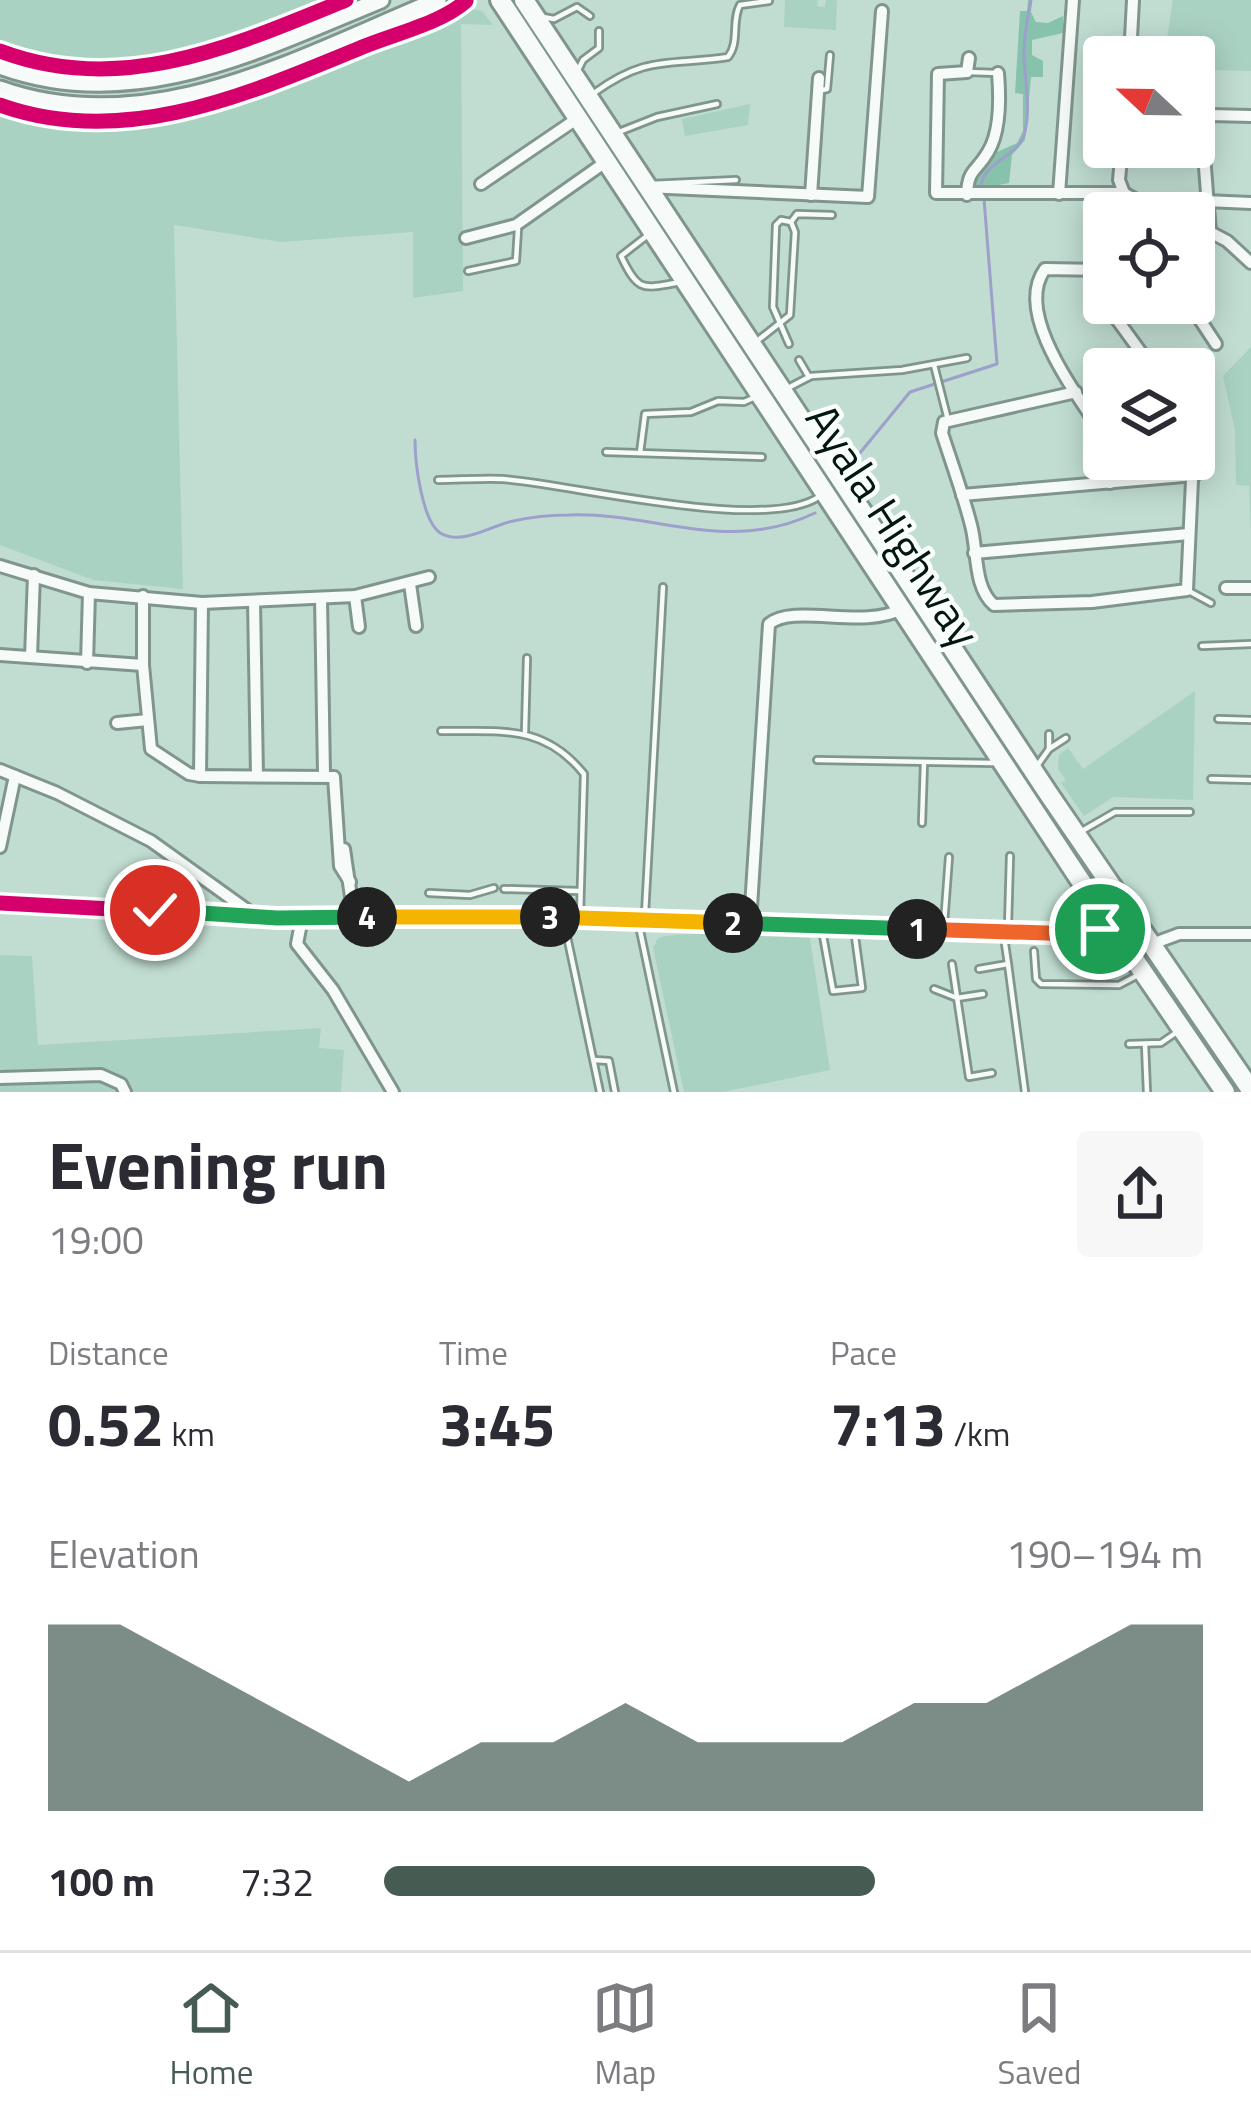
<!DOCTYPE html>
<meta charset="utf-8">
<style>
:root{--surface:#fff;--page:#f7f7f7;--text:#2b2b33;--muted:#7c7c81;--line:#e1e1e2;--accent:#465c53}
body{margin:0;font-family:"Titillium Web",sans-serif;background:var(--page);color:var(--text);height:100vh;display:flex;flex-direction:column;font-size:45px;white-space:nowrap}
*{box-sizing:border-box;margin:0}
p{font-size:39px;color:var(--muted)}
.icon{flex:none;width:66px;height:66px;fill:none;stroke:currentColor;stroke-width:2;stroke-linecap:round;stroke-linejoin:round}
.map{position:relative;height:1092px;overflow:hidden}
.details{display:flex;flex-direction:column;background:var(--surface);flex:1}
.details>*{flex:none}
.needle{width:78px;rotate:292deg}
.fabs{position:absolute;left:1083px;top:36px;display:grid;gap:24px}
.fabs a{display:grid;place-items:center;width:132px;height:132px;border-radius:12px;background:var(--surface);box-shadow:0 6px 30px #0003;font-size:60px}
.pin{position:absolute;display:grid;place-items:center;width:102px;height:102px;color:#fff;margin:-51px;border:6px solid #fff;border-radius:50%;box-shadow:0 3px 12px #0007}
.km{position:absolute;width:60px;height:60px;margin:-30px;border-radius:50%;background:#222;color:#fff;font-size:33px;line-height:60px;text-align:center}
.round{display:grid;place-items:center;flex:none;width:126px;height:126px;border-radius:12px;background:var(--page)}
.summary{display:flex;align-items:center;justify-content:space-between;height:204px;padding:0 48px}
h1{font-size:66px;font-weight:700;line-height:90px}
.figures{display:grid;grid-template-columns:repeat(3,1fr);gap:18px;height:204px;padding:12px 48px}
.figures div{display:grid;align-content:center}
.figures b{font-size:60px;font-weight:700}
.figures small{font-size:33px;font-weight:400}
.figures p{font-size:33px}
.chart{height:336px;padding:24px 48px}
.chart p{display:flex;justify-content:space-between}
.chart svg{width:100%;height:216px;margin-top:12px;fill:var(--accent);opacity:.7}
ul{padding:0 48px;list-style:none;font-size:39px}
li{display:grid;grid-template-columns:192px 144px 1fr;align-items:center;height:90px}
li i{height:30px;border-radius:15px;background:var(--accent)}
.tab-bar{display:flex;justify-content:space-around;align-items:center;height:168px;border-top:3px solid var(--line);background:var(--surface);font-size:33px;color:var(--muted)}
.tab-bar a{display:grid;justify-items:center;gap:6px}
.tab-bar .active{color:var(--accent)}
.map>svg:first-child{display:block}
.green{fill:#aad2c2}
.forest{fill:#87c2ac}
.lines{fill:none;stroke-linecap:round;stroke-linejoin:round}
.stream{stroke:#9ca0ca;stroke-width:3}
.lane-casing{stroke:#80968d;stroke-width:10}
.street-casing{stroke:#80968d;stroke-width:16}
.secondary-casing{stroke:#80968d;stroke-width:21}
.highway-casing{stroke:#80968d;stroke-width:24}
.lane{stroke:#f6faf8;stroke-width:4.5}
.street{stroke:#f6faf8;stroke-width:10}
.secondary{stroke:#f6faf8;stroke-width:15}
.highway{stroke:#f6faf8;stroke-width:18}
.cycleway-casing{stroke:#f9fefc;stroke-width:22}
.cycleway{stroke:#d6006c;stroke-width:15}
.split-1-casing{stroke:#fff;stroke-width:24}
.split-2-casing{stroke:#fff;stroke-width:24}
.split-3-casing{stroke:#fff;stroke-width:24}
.split-4-casing{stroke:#fff;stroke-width:24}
.split-5-casing{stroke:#fff;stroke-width:24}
.split-1{stroke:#f0652b;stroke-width:15}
.split-2{stroke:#22a559;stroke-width:15}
.split-3{stroke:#f5b400;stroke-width:15}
.split-4{stroke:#f5b400;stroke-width:15}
.split-5{stroke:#22a559;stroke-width:15}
.labels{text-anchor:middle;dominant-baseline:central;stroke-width:9;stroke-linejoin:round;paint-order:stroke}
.street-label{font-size:45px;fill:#03160f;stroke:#f9fefc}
</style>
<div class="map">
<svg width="1251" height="1092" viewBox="0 0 1251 1092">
<rect width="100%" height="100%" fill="#c1ddd2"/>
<g class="green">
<path d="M0,0H337C227,45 118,91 0,48Z"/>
<polygon points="785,0 818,0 817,6 825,7 826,0 837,0 836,30 784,27"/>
<polygon points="1173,0 1251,0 1251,71 1214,70 1214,106 1194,106 1194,57 1164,57"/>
<path d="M466,8L482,11L493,25L461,24L463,291L413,298V232L281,242L174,225L183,589L93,580L0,545V110C158,167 324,68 466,8Z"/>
<polygon points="750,104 748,125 685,136 682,119"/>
<polygon points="1251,347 1251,535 1249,486 1236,485 1235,430 1223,376"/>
<polygon points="1195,691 1193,800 1113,797 1084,816 1061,783 1066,780 1058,769 1059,755 1068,748 1083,769"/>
<polygon points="731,930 809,932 830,1070 723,1092 684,1092 653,948 658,938 665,936"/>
<polygon points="0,955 32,956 38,1045 321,1028 319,1048 344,1050 341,1092 0,1092"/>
</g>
<polygon class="forest" points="1028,0 1032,0 1031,12 1036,22 1048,23 1063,16 1063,33 1032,40 1032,55 1043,61 1043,77 1031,77 1025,140 1012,155 1009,183 973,190 972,179 988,156 1017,143 1023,131 1023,94 1015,93 1020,11 1027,11"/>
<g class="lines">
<g class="stream">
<path d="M981,189C980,162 1019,158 1025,132C1031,106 1025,82 1024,57C1023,38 1028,18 1031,0"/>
<path d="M415,440C415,462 422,524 442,534C464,545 492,525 513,521C531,517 551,515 569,515C657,512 727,555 815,513"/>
<polyline points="855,459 910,392 997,364 984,199"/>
</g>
<g class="lane-casing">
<g id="lane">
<polyline points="543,17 554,19 577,7 590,16"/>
<polyline points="578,70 583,60 599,48 599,31"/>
<polyline points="968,72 998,73"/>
<polyline points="818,91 827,89 830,55"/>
<path d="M594,93C648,54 669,66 728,57C740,42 731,21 740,5L769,1"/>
<polyline points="619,132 657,117 717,104"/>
<polyline points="651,184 736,180"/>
<path d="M648,235L621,256C639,294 643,288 682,282"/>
<polyline points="468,271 516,261 518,229"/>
<polyline points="757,341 790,315 795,232 791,222"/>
<polyline points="789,344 773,307 776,225 781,220 791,222 797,214 832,215"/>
<polyline points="799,360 809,377"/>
<polyline points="934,365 948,420"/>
<polyline points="788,388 811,376 902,370 967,358"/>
<polyline points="606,452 762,457"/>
<polyline points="640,453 645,414 691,412 718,401 744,402 753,398"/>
<path d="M438,480C459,480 481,478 502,479C572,484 767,534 820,496"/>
<polyline points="1187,590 1211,603"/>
<polyline points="1202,646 1251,644"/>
<polyline points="1218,719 1251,720"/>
<path d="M441,731C500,732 543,723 584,774L580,916"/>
<polyline points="525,732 527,658"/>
<polyline points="1049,749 1066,738"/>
<polyline points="817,760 993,763"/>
<polyline points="1037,766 1049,749 1049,734"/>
<polyline points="1211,779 1251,780"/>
<polyline points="922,823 924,763"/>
<polyline points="1082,831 1115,812 1190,812"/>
<polyline points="504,889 579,891"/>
<polyline points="429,893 470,895 494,888"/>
<polyline points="645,914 663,587"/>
<polyline points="638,921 674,1092"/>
<polyline points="564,922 600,1092"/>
<polyline points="944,924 949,857"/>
<polyline points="1008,926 1010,856"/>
<polyline points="822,930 833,991 862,988 854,929"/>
<polyline points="1034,951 1036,979 1041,984 1119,985 1136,976"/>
<polyline points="952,964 969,1077 992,1073"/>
<polyline points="1008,964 1025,1092"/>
<polyline points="979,969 1008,964 1004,937"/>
<polyline points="934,989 957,998 983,994"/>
<polyline points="1129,1044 1161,1043 1177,1032"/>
<polyline points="1145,1044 1147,1092"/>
<polyline points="594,1060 609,1061 615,1092"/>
</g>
</g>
<g class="street-casing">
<g id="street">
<polyline points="1130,57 1133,0"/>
<polyline points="969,58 967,72 938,74 936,193 1124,193 1159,213"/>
<polyline points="1122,147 1119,180 1124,193"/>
<polyline points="481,184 578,118"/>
<polyline points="645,187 868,197 882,11"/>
<polyline points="1059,194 1073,0"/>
<polyline points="811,195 819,78"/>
<path d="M967,195C968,168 976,173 988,152C1001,131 1000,97 998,73"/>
<polyline points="1205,201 1251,203"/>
<polyline points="1210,232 1202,129 1210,115 1251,116"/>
<polyline points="1210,232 1227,241 1251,263"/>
<polyline points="466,238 516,225 607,161"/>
<polyline points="1194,247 1210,232"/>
<polyline points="1099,270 1104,301"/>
<path d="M1104,270L1045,269C1012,314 1080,398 1104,436"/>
<polyline points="1105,303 1153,369"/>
<polyline points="1189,303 1216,344"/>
<path d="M1076,392L944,422L942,433C952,464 963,494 971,525C978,550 973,587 994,605L1092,602L1187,590L1194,436"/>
<polyline points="1110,483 1111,459"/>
<polyline points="962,495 1195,475"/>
<polyline points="974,553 1189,534"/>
<polyline points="0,566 89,593 202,603 355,596 429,577"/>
<polyline points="410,584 416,626"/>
<polyline points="1226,588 1251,588"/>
<polyline points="143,596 143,665 151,749 189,774 200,776 334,777 340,866 350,882"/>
<polyline points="355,596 359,627"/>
<polyline points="321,598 324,774"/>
<polyline points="254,601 257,776"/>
<polyline points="0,655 143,665"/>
<polyline points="31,657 34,575"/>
<polyline points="87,663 89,593"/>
<polyline points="117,723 148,720"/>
<polyline points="0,770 57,793 151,841 254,915"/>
<polyline points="200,776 202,603"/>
<polyline points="0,847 15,776"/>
<polyline points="344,849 354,917"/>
<polyline points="302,918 297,944 333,990 393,1092"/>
<path d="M750,923L769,624C794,603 864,630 901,609"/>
<polyline points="1152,944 1179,934 1251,934"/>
<polyline points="0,1078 101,1075 121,1084 125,1092"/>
</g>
</g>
<g class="secondary-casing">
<g id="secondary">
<path d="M0,66C133,115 259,50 381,0"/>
<path d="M0,89C151,143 301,56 438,0"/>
<polyline points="0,903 277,918 563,917 1077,934 1093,932 1110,923"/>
</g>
</g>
<g class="highway-casing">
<g id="highway">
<polyline points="500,0 1078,877 1225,1092"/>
<polyline points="524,0 1048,793 1251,1090"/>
</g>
</g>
<use href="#lane" class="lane"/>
<use href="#street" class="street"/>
<use href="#secondary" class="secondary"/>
<use href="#highway" class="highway"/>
<g class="cycleway-casing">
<g id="cycleway">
<path d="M0,51C122,97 233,46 346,0"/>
<path d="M0,105C126,150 250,93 365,46C397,33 441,23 466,1"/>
<polyline points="0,903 277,918 563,917 1077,934 1093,932 1110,923"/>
</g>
</g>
<use href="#cycleway" class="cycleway"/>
</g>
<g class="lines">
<g class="split-1-casing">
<polyline id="split-1" points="917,929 1077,934 1100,929"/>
</g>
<g class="split-2-casing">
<polyline id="split-2" points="733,923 917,929"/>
</g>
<g class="split-3-casing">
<polyline id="split-3" points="550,917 733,923"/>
</g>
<g class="split-4-casing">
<polyline id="split-4" points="367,917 550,917"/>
</g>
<g class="split-5-casing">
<polyline id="split-5" points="155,910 277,918 367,917"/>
</g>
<use href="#split-1" class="split-1"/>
<use href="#split-2" class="split-2"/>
<use href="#split-3" class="split-3"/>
<use href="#split-4" class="split-4"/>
<use href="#split-5" class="split-5"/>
</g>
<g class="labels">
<g class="street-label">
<text transform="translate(894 525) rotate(57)">Ayala Highway</text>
</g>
</g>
</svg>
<div class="fabs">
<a><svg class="needle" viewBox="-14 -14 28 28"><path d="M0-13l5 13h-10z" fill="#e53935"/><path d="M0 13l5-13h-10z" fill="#7c7c81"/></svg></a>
<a><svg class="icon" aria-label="locate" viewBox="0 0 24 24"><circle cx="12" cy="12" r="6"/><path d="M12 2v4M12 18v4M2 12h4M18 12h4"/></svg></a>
<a><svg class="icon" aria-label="layers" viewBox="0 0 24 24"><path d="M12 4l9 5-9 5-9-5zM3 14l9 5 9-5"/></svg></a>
</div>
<div class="pin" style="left:1100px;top:929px;background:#1e9e55"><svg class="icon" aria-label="arrive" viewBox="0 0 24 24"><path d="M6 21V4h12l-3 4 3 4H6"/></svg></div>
<div class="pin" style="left:155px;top:910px;background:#d93025"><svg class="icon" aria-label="check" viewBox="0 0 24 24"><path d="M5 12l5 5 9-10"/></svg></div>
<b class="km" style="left:917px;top:929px">1</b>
<b class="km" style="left:733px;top:923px">2</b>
<b class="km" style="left:550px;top:917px">3</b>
<b class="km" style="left:367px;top:917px">4</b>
</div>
<section class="details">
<div class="summary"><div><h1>Evening run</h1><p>19:00</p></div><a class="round"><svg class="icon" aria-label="share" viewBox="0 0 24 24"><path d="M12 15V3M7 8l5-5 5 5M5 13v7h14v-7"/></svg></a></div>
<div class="figures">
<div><p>Distance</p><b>0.52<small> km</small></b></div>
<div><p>Time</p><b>3:45</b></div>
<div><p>Pace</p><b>7:13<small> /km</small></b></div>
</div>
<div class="chart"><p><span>Elevation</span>190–194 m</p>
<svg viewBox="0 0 160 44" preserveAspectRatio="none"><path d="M0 44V6L10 6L20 14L30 22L40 30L50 38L60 30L70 30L80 22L90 30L100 30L110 30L120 22L130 22L140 14L150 6L160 6V44z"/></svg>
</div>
<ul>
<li><b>100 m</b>7:32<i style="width:60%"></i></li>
</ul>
</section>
<nav class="tab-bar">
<a class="active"><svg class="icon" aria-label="home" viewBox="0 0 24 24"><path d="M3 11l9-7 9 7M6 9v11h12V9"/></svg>Home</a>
<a><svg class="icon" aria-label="map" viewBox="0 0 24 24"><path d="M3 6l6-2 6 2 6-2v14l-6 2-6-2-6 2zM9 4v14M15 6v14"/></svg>Map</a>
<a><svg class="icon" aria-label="saved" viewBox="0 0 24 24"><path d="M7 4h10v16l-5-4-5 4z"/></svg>Saved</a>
</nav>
